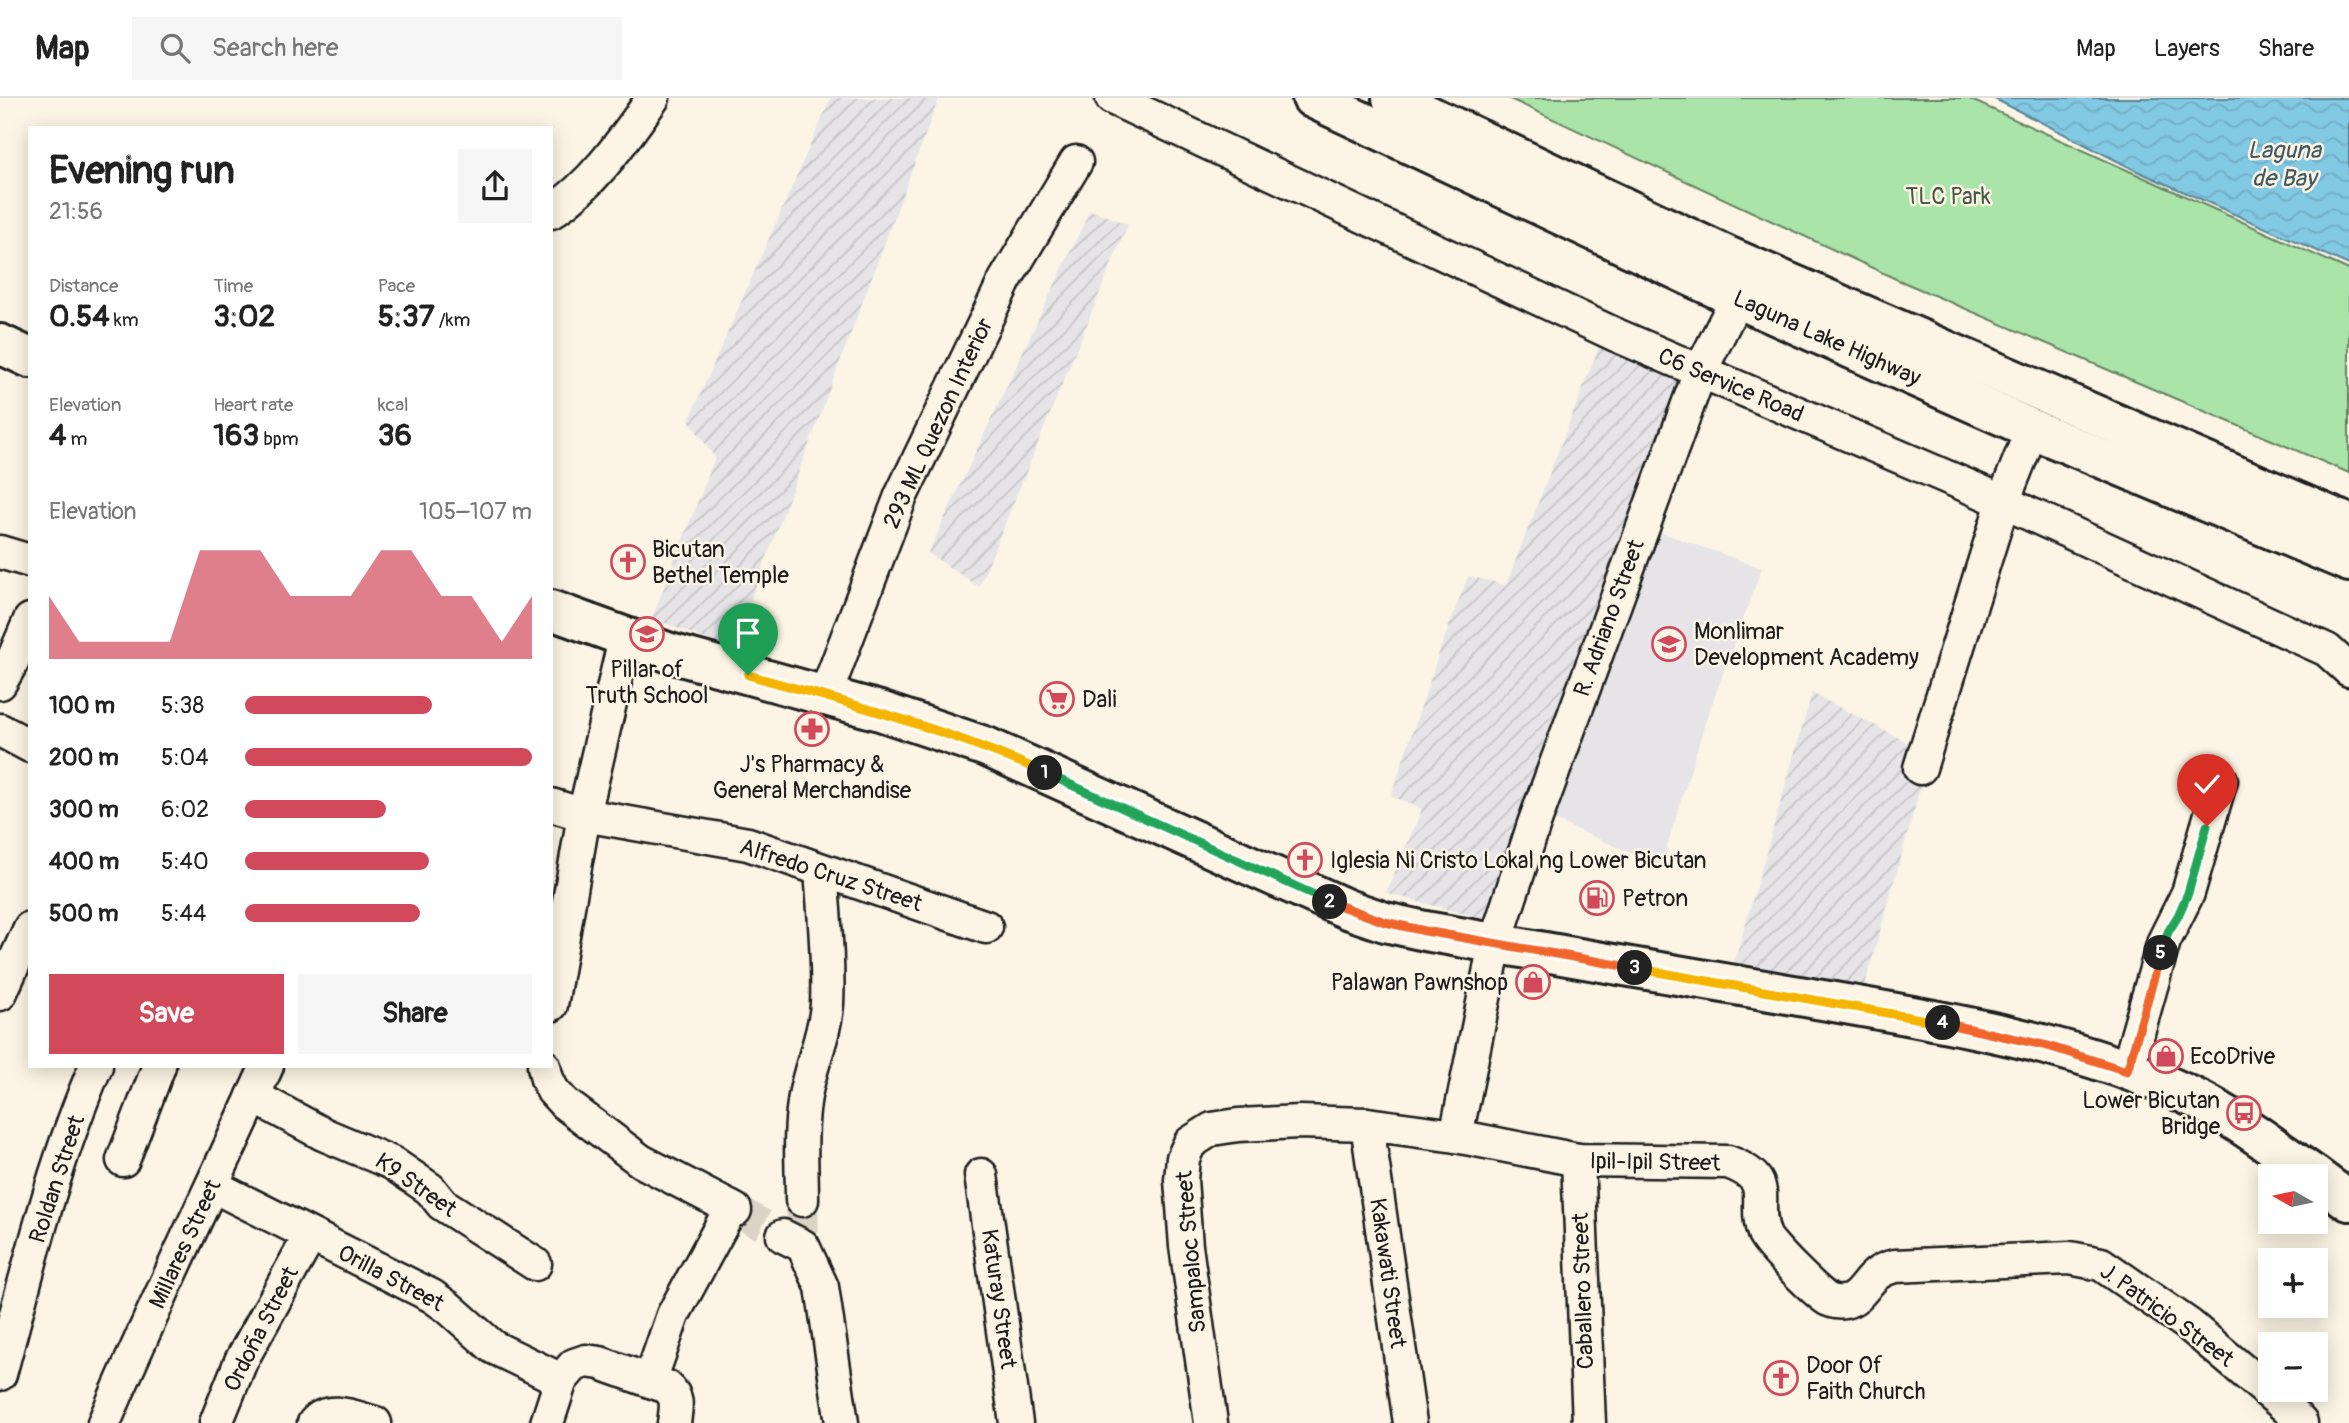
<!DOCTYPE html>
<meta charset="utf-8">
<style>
:root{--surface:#fff;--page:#f6f6f6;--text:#222;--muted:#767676;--line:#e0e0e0;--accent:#d1495b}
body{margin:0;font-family:Pangolin,sans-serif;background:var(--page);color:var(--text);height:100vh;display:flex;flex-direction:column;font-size:26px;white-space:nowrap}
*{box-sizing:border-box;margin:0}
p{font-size:23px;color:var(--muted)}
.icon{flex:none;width:38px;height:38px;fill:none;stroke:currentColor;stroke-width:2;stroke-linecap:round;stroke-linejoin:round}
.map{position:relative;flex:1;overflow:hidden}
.side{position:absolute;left:28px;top:28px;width:525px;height:942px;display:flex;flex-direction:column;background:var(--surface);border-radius:0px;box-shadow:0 4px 18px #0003}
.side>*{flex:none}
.needle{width:46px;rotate:279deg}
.fabs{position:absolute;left:2258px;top:1066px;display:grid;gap:14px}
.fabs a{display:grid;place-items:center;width:70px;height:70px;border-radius:0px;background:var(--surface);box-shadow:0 4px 18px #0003;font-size:35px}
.pin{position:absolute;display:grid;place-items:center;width:60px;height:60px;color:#fff;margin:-72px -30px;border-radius:50% 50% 50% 0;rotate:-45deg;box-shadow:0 0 7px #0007}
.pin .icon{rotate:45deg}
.km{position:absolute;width:35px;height:35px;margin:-18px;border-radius:50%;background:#222;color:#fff;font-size:19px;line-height:35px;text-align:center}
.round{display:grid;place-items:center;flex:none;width:74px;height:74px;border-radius:0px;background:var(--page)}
.headline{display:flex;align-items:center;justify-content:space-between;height:119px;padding:0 21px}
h1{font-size:38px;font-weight:700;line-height:52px}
.metrics{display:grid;grid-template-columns:repeat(3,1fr);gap:10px;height:119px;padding:7px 21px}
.metrics div{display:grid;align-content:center}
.metrics b{font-size:30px;font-weight:700}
.metrics small{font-size:19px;font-weight:400}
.metrics p{font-size:19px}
.chart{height:196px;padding:14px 21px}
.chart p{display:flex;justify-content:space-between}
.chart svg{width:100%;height:126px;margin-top:7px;fill:var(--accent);opacity:.7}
.button{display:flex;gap:14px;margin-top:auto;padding:14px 21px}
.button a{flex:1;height:80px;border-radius:0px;background:var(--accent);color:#fff;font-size:28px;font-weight:700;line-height:80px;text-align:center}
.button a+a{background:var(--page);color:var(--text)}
ul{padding:0 21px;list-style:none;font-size:23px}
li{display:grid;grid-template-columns:112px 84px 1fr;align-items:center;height:52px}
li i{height:18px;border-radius:9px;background:var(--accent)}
header{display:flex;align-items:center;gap:42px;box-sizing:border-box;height:98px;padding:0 35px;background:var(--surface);border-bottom:2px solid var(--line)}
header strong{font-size:33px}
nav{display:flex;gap:38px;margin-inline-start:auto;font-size:24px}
.search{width:490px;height:63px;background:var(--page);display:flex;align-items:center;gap:18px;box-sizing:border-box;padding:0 24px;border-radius:0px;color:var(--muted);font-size:26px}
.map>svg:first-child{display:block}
.built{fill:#e7e4e8}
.industrial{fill:url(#industrial-furrows)}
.green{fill:#aae4a8;stroke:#638062;stroke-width:2}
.water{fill:url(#water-waves);stroke:#598493;stroke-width:2}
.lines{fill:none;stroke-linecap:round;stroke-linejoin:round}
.minor-tunnel{stroke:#dad4c7;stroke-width:32;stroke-dasharray:32 16;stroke-linecap:butt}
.minor-casing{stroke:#1c1c1c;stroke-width:37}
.major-casing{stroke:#1c1c1c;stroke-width:44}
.minor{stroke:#fcf5e5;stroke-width:32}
.major{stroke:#fcf5e5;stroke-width:38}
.split-1-casing{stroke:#fff;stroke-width:14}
.split-2-casing{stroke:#fff;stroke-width:14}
.split-3-casing{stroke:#fff;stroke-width:14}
.split-4-casing{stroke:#fff;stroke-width:14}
.split-5-casing{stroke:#fff;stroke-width:14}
.split-6-casing{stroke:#fff;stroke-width:14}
.split-1{stroke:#f5b400;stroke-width:9}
.split-2{stroke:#22a559;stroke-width:9}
.split-3{stroke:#f0652b;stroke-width:9}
.split-4{stroke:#f5b400;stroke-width:9}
.split-5{stroke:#f0652b;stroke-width:9}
.split-6{stroke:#22a559;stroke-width:9}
.labels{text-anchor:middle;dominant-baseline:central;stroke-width:5;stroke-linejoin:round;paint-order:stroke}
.park-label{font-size:23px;fill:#475846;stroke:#fcf5e5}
.street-label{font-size:23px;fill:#1c1c1c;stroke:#fcf5e5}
.poi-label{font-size:23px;fill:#1c1c1c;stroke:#fcf5e5;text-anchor:start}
.water-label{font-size:24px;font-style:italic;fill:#405962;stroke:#fcf5e5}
</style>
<header>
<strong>Map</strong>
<div class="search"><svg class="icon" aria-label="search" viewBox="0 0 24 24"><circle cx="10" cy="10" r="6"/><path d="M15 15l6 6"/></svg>Search here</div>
<nav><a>Map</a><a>Layers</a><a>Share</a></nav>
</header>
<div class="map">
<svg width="2349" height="1325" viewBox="0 0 2349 1325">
<defs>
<pattern id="industrial-furrows" width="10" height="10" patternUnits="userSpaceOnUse" patternTransform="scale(1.75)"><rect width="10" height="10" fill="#e7e4e8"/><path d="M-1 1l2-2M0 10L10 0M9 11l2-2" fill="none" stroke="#c6c3c6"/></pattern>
<pattern id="water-waves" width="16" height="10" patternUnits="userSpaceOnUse" patternTransform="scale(1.75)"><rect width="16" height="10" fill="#82c9e3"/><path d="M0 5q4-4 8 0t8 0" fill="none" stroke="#70acc2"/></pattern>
</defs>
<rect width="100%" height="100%" fill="#fcf5e5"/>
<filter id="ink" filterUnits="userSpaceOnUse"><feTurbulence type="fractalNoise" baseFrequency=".0143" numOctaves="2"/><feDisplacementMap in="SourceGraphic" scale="14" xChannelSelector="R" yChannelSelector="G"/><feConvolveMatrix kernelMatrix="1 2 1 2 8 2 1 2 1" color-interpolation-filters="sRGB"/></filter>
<g filter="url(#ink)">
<polygon class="built" points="1645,429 1762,470 1706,622 1661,768 1547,719"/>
<g class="industrial">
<polygon points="831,0 939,0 732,552 652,520 715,360 689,322"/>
<polygon points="1090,112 1128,126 979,489 928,455"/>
<polygon points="1600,246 1684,287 1491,823 1386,795 1422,711 1391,698 1441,549 1468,478 1506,487"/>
<polygon points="1812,595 1930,656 1864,890 1733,869"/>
</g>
<polygon class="green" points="1508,0 1967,0 2349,172 2349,375 1896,181"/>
<polygon class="water" points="1993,0 2349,0 2349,167 2137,73"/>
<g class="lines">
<g class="minor-tunnel">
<polyline points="802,1102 803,1144"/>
<polyline points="735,1112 783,1138"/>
</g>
<g class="minor-casing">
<g id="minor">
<polyline points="1112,0 1616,237 1984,395 2327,552 2349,572"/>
<path d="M551,114C594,86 624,41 653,0"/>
<polyline points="0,454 30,463"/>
<polyline points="0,585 12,564 30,522"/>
<polyline points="825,598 901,398 1005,182 1076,64"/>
<polyline points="0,632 30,648"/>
<polyline points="1920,670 2003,404 2032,331"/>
<polyline points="551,707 584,717 748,746 986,829"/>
<polyline points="0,896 30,830"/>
<polyline points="551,907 584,717 625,540"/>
<polyline points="544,968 547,981 553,993 564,1005 641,1063 735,1112"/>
<polyline points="2127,973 2164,843 2188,795 2221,682"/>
<polyline points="253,998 323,1036 392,1065 430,1091 442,1106 535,1166"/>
<polyline points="1367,1026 1410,1325"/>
<polyline points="1456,1038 1495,846 1534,726 1700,274 1737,200"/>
<polyline points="123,1062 159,968"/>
<polyline points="1578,1062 1589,1325"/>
<polyline points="981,1077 1016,1325"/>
<polyline points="213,1088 432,1198 449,1210 493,1249 561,1282"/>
<path d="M802,1102C802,1070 799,1037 804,1005C808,971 825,940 827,906C829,862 824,816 821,772"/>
<polyline points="783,1138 803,1148 822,1189 842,1325"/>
<path d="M0,1276C28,1173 53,1066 96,968"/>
<polyline points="650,1283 673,1217 731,1110"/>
<path d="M104,1325C155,1205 213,1087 267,968"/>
<polyline points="216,1325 241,1263 310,1138"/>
<path d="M314,1325C329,1307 356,1320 375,1325"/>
<path d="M547,1325L561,1282L574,1267L586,1263L600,1265L667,1289C679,1299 676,1310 674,1325"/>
<path d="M1211,1325L1186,1148L1181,1082L1183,1060L1190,1045L1212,1031L1238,1027L1300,1024L1367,1026L1456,1038L1578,1062L1728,1064C1779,1083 1750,1102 1765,1138C1769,1147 1819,1198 1829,1202C1833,1204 1840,1205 1844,1204C1866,1200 1865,1174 1895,1168L2070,1160L2101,1166L2189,1227L2286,1309L2301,1325"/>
</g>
</g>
<g class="major-casing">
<g id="major">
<polyline points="1312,0 1737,200 2032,331 2349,464"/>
<polyline points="1392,0 1727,158 2349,426"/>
<polyline points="0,246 30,260"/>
<path d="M551,512L670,555L880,613L987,649L1347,811L1385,824L1425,833C1554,856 1682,878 1811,900C1937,922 2074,943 2190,998C2234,1018 2274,1050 2315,1078"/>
<polyline points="2315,1078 2349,1103"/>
</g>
</g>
<use href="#minor" class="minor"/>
<use href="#major" class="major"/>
</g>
</g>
<g class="lines" filter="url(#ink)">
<g class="split-1-casing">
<path id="split-1" d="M748,577C850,605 947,631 1045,675"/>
</g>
<g class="split-2-casing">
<polyline id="split-2" points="1045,675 1330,804"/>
</g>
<g class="split-3-casing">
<polyline id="split-3" points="1330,804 1385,824 1425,833 1635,870"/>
</g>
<g class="split-4-casing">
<polyline id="split-4" points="1635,870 1943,925"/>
</g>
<g class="split-5-casing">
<polyline id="split-5" points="1943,925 2048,948 2127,973 2161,855"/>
</g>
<g class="split-6-casing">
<polyline id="split-6" points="2161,855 2168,834 2178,818 2188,795 2207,728"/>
</g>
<use href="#split-1" class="split-1"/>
<use href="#split-2" class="split-2"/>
<use href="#split-3" class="split-3"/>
<use href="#split-4" class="split-4"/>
<use href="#split-5" class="split-5"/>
<use href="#split-6" class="split-6"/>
</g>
<defs>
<g id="church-ring" transform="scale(1.75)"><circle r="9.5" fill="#fcf5e5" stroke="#d1495b" stroke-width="1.5"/><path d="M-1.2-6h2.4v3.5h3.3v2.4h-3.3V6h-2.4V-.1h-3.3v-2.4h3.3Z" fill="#d1495b"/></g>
<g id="school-ring" transform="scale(1.75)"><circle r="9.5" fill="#fcf5e5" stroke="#d1495b" stroke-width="1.5"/><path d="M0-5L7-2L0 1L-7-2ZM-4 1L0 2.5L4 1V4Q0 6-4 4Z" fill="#d1495b"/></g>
<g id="supermarket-ring" transform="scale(1.75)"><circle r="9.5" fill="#fcf5e5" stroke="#d1495b" stroke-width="1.5"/><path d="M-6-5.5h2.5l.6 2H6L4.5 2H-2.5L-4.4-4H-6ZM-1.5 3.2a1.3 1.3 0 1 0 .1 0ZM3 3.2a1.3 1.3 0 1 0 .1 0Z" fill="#d1495b"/></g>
<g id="pharmacy-ring" transform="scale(1.75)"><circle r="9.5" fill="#fcf5e5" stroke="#d1495b" stroke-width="1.5"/><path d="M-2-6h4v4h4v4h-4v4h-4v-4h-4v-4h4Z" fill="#d1495b"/></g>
<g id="fuel-ring" transform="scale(1.75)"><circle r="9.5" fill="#fcf5e5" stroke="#d1495b" stroke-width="1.5"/><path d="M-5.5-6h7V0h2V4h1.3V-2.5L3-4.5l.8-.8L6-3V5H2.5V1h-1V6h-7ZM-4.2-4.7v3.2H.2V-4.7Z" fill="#d1495b"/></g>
<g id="shop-ring" transform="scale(1.75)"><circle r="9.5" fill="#fcf5e5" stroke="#d1495b" stroke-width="1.5"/><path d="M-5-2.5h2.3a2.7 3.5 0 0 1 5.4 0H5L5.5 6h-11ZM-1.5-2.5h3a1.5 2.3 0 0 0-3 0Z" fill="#d1495b"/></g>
<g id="bus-ring" transform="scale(1.75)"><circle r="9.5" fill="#fcf5e5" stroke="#d1495b" stroke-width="1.5"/><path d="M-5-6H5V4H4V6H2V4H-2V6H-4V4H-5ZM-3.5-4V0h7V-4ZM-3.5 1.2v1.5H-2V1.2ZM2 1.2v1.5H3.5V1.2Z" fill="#d1495b"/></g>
</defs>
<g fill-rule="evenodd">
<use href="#church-ring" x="628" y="464"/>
<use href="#school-ring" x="647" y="536"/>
<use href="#school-ring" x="1669" y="546"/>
<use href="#supermarket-ring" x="1057" y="601"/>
<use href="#pharmacy-ring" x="812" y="631"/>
<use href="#church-ring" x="1305" y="762"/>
<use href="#fuel-ring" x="1597" y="800"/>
<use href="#shop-ring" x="1533" y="884"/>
<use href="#shop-ring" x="2166" y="958"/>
<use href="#bus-ring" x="2244" y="1015"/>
<use href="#church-ring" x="1781" y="1280"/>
</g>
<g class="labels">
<g class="park-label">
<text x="1948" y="98">TLC Park</text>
</g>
<g class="street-label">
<text transform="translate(1827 240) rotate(24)">Laguna Lake Highway</text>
<text transform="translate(1731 287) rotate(23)">C6 Service Road</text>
<text transform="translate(938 325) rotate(-65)">293 ML Quezon Interior</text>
<text transform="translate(1609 520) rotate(-70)">R. Adriano Street</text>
<text transform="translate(831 777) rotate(18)">Alfredo Cruz Street</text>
<text transform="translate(1655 1064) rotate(1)">Ipil-Ipil Street</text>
<text transform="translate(57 1081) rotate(-72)">Roldan Street</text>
<text transform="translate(416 1087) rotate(35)">K9 Street</text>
<text transform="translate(185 1146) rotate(-65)">Millares Street</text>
<text transform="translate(1191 1154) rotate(-95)">Sampaloc Street</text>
<text transform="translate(1388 1175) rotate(82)">Kakawati Street</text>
<text transform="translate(391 1180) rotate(28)">Orilla Street</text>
<text transform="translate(1583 1193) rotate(-92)">Caballero Street</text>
<text transform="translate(999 1201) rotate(82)">Katuray Street</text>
<text transform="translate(2167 1217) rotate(36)">J. Patricio Street</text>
<text transform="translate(261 1231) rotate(-63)">Ordoña Street</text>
</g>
<g class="poi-label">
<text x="652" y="451">Bicutan<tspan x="652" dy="26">Bethel Temple</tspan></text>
<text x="1694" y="533">Monlimar<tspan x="1694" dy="26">Development Academy</tspan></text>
<text x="647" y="571" text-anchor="middle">Pillar of<tspan x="647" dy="26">Truth School</tspan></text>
<text x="1082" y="601">Dali</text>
<text x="812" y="666" text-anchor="middle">J's Pharmacy &amp;<tspan x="812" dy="26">General Merchandise</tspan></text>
<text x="1330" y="762">Iglesia Ni Cristo Lokal ng Lower Bicutan</text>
<text x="1622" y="800">Petron</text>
<text x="1508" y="884" text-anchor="end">Palawan Pawnshop</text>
<text x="2190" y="958">EcoDrive</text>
<text x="2220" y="1002" text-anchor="end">Lower Bicutan<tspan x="2220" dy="26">Bridge</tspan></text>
<text x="1806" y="1267">Door Of<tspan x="1806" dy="26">Faith Church</tspan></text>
</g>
<g class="water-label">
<text x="2284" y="52">Laguna<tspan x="2284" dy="28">de Bay</tspan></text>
</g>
</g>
</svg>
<div class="fabs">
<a><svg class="needle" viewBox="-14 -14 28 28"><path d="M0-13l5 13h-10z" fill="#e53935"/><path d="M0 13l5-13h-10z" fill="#767676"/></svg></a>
<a>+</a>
<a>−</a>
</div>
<div class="pin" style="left:748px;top:577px;background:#1e9e55"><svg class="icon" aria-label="arrive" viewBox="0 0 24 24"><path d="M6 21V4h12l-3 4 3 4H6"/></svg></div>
<div class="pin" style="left:2207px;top:728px;background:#d93025"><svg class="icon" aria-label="check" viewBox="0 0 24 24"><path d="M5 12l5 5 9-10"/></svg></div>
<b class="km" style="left:1045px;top:675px">1</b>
<b class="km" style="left:1330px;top:804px">2</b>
<b class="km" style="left:1635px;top:870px">3</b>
<b class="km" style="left:1943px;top:925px">4</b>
<b class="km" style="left:2161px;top:855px">5</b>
<section class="side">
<div class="headline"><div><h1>Evening run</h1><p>21:56</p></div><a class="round"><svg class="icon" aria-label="share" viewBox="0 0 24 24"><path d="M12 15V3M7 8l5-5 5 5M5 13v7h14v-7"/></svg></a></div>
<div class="metrics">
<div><p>Distance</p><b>0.54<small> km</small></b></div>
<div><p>Time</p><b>3:02</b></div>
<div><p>Pace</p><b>5:37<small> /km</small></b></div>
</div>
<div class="metrics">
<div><p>Elevation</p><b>4<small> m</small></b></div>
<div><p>Heart rate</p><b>163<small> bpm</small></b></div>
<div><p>kcal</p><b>36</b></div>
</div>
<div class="chart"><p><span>Elevation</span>105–107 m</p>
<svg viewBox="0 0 160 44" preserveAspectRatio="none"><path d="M0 44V22L10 38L20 38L30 38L40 38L50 6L60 6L70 6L80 22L90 22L100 22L110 6L120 6L130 22L140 22L150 38L160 22V44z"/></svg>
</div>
<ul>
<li><b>100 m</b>5:38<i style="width:65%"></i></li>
<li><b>200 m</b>5:04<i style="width:100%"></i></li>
<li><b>300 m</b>6:02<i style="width:49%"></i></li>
<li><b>400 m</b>5:40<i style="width:64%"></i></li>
<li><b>500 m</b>5:44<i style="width:61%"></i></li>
</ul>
<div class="button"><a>Save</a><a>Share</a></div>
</section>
</div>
